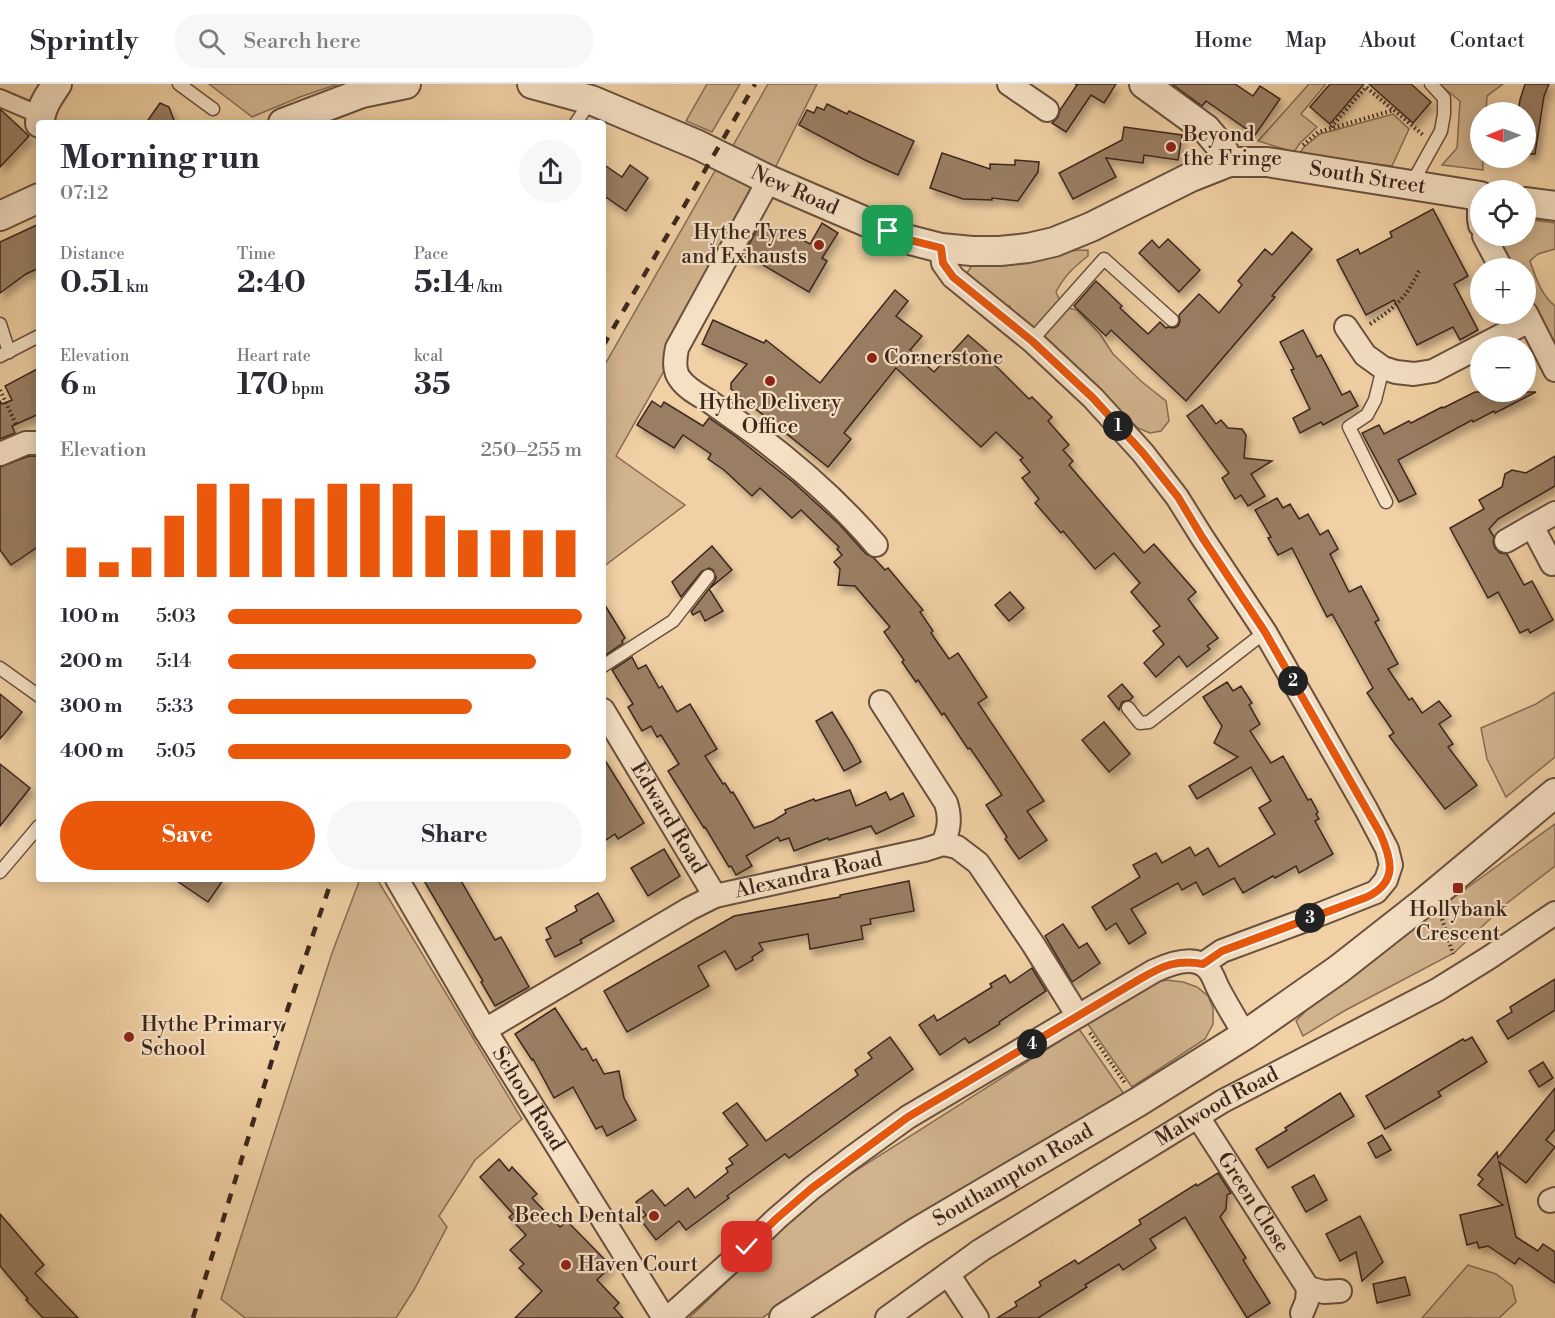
<!DOCTYPE html>
<meta charset="utf-8">
<style>
:root{--surface:#fff;--page:#f7f7f7;--text:#2b2b33;--muted:#7c7c81;--line:#e1e1e2;--accent:#ea580c}
body{margin:0;font-family:"Libre Bodoni",serif;background:var(--page);color:var(--text);height:100vh;display:flex;flex-direction:column;font-size:22px;white-space:nowrap}
*{box-sizing:border-box;margin:0}
p{font-size:20px;color:var(--muted)}
.icon{flex:none;width:33px;height:33px;fill:none;stroke:currentColor;stroke-width:2;stroke-linecap:round;stroke-linejoin:round}
.map{position:relative;flex:1;overflow:hidden}
.sheet{position:absolute;left:36px;top:36px;width:570px;height:762px;display:flex;flex-direction:column;background:var(--surface);border-radius:6px;box-shadow:0 3px 15px #0003}
.sheet>*{flex:none}
.needle{width:39px;rotate:269deg}
.controls{position:absolute;left:1470px;top:18px;display:grid;gap:12px}
.controls a{display:grid;place-items:center;width:66px;height:66px;border-radius:50%;background:var(--surface);box-shadow:0 3px 15px #0003;font-size:30px}
.pin{position:absolute;display:grid;place-items:center;width:51px;height:51px;color:#fff;margin:-26px;border-radius:12px;box-shadow:0 3px 9px #0006}
.km{position:absolute;width:30px;height:30px;margin:-15px;border-radius:50%;background:#222;color:#fff;font-size:16px;line-height:30px;text-align:center}
.round{display:grid;place-items:center;flex:none;width:63px;height:63px;border-radius:32px;background:var(--page)}
.head{display:flex;align-items:center;justify-content:space-between;height:102px;padding:0 24px}
h1{font-size:33px;font-weight:700;line-height:45px}
.metrics{display:grid;grid-template-columns:repeat(3,1fr);gap:9px;height:102px;padding:6px 24px}
.metrics div{display:grid;align-content:center}
.metrics b{font-size:30px;font-weight:700}
.metrics small{font-size:16px;font-weight:400}
.metrics p{font-size:16px}
.chart{height:168px;padding:12px 24px}
.chart p{display:flex;justify-content:space-between}
.chart svg{width:100%;height:108px;margin-top:6px;stroke:var(--accent);stroke-width:6}
.primary-button{display:flex;gap:12px;margin-top:auto;padding:12px 24px}
.primary-button a{flex:1;height:69px;border-radius:36px;background:var(--accent);color:#fff;font-size:24px;font-weight:700;line-height:69px;text-align:center}
.primary-button a+a{background:var(--page);color:var(--text)}
ul{padding:0 24px;list-style:none;font-size:20px}
li{display:grid;grid-template-columns:96px 72px 1fr;align-items:center;height:45px}
li i{height:15px;border-radius:8px;background:var(--accent)}
header{display:flex;align-items:center;gap:36px;box-sizing:border-box;height:84px;padding:0 30px;background:var(--surface);border-bottom:2px solid var(--line)}
header strong{font-size:28px}
nav{display:flex;gap:33px;margin-inline-start:auto;font-size:21px}
.search{width:420px;height:54px;background:var(--page);display:flex;align-items:center;gap:15px;box-sizing:border-box;padding:0 21px;border-radius:33px;color:var(--muted);font-size:22px}
.map>svg:first-child{display:block}
.green{fill:#d1b38d;stroke:#866c54;stroke-width:1.5}
.building{fill:#9a7e63;stroke:#3c261c;stroke-width:1.5;filter:url(#shadow)}
.lines{fill:none;stroke-linecap:round;stroke-linejoin:round}
.service-casing{stroke:#69503e;stroke-width:15}
.pedestrian-casing{stroke:#69503e;stroke-width:20}
.minor-casing{stroke:#69503e;stroke-width:26}
.tertiary-casing{stroke:#69503e;stroke-width:32}
.path{stroke:#3c261c;stroke-width:4;stroke-dasharray:1.5 3;stroke-linecap:butt}
.service{stroke:#f5e0c4;stroke-width:12}
.pedestrian{stroke:#f5e0c4;stroke-width:16}
.minor{stroke:#f5e0c4;stroke-width:22}
.tertiary{stroke:#f5e0c4;stroke-width:28}
.rail{stroke:#3c261c;stroke-width:4.5;stroke-dasharray:10 10;stroke-linecap:butt}
.route-casing{stroke:#fff;stroke-width:12}
.route{stroke:#ea580c;stroke-width:8}
.poi-dot{fill:#8f2418;stroke:#f5e0c4;stroke-width:2}
.labels{text-anchor:middle;dominant-baseline:central;stroke-width:4.5;stroke-linejoin:round;paint-order:stroke}
.poi-label{font-size:21px;fill:#3c261c;stroke:#f5e0c4;text-anchor:start}
.street-label{font-size:21px;fill:#3c261c;stroke:#f5e0c4}
</style>
<header>
<strong>Sprintly</strong>
<div class="search"><svg class="icon" aria-label="search" viewBox="0 0 24 24"><circle cx="10" cy="10" r="6"/><path d="M15 15l6 6"/></svg>Search here</div>
<nav><a>Home</a><a>Map</a><a>About</a><a>Contact</a></nav>
</header>
<div class="map">
<svg width="1555" height="1234" viewBox="0 0 1555 1234">
<defs>
<filter id="shadow"><feDropShadow dx="3.5" dy="6" stdDeviation="3" flood-color="#0004"/></filter>
</defs>
<rect width="100%" height="100%" fill="#f0d0a4"/>
<filter id="stains"><feTurbulence type="fractalNoise" baseFrequency=".00333" numOctaves="4"/><feColorMatrix values="0 0 0 0 .2 0 0 0 0 .09 0 0 0 0 .02 0 0 0 .5 -.17"/></filter>
<radialGradient id="worn" r=".72"><stop offset=".6" stop-color="#630" stop-opacity="0"/><stop offset="1" stop-color="#630" stop-opacity=".3"/></radialGradient>
<g class="green">
<polygon points="209,0 338,0 300,13 252,33"/>
<polygon points="707,0 740,0 712,48 686,37"/>
<polygon points="768,0 817,0 773,88 731,65"/>
<polygon points="1309,0 1326,0 1301,30 1317,43 1300,59 1294,68 1258,57"/>
<polygon points="1439,0 1503,0 1487,12 1486,28 1480,28 1480,74 1483,74 1483,86 1442,81 1457,64 1460,17"/>
<polygon points="1393,30 1409,45 1392,82 1325,74 1300,69 1303,64 1320,50"/>
<polygon points="716,85 751,104 666,260 669,278 616,372 685,421 603,483 603,284"/>
<path d="M1526,135L1555,139V165L1538,170L1530,177C1536,194 1541,211 1555,222V265L1526,213V184H1511L1498,154L1500,152H1526Z"/>
<path d="M1088,166V172C1073,184 1064,192 1056,208L1063,223L1077,226L1100,250L1113,270L1142,298L1166,317L1169,337L1161,347L1150,349L1138,344L1094,301L1010,229V222L1003,221L966,190L973,180L1057,167Z"/>
<polygon points="1555,608 1555,673 1506,713 1487,675 1481,644 1536,620"/>
<polygon points="1555,740 1555,782 1506,820 1454,869 1344,927 1303,952 1296,937 1325,907"/>
<polygon points="360,795 377,795 522,1035 475,1076 439,1132 447,1143 415,1204 396,1234 245,1234 221,1215 332,869"/>
<polygon points="1166,896 1183,898 1197,903 1208,912 1213,924 1213,940 1205,955 1132,1003 1087,939 1157,898"/>
<polygon points="1079,945 1124,1010 866,1163 762,1234 689,1234 800,1128 833,1101"/>
<polygon points="1468,1181 1496,1190 1512,1202 1516,1218 1499,1234 1422,1234"/>
</g>
<g class="building">
<polygon points="1075,0 1116,0 1104,19 1091,11 1066,48 1052,39 1058,33 1060,26 1077,1"/>
<polygon points="1172,0 1235,0 1253,12 1260,2 1280,15 1255,51 1206,17 1202,22"/>
<polygon points="1330,0 1364,0 1330,40 1310,23"/>
<polygon points="1369,0 1411,0 1431,18 1413,39"/>
<polygon points="1525,0 1549,0 1544,12 1535,70 1526,70 1526,28 1518,28 1520,16"/>
<polygon points="160,19 169,23 175,39 146,39"/>
<polygon points="827,20 847,30 849,27 914,57 898,91 865,76 799,41 807,26 814,29 817,23 824,26"/>
<polygon points="0,25 29,52 0,83"/>
<polygon points="1124,43 1182,51 1178,76 1144,71 1143,79 1106,74 1116,93 1073,115 1059,89 1122,56"/>
<polygon points="942,69 990,85 990,80 1015,81 1015,76 1039,78 1038,88 1018,117 992,114 992,116 963,115 930,104"/>
<polygon points="603,80 622,93 630,81 648,94 626,127 603,111"/>
<polygon points="1433,125 1468,192 1454,200 1478,246 1460,256 1453,243 1417,261 1394,216 1366,231 1337,176 1358,165 1360,170 1392,153 1390,148"/>
<polygon points="761,138 782,149 784,146 810,160 822,139 838,149 822,174 827,177 809,208 758,178 757,180 743,172"/>
<polygon points="39,140 39,184 26,190 0,209 0,158"/>
<polygon points="1292,148 1312,165 1272,212 1275,213 1186,317 1111,246 1106,252 1074,222 1096,197 1122,222 1120,224 1148,250 1160,238 1166,244 1168,243 1174,244 1178,242 1180,237 1179,231 1199,210 1219,229 1242,201 1238,197 1265,165 1272,171"/>
<polygon points="1168,155 1200,186 1179,208 1139,169 1152,156 1159,164"/>
<polygon points="895,206 908,217 896,232 922,252 910,266 934,288 968,251 988,268 985,271 1029,315 1032,313 1052,333 1048,337 1069,361 1063,366 1073,377 1069,381 1144,469 1154,460 1196,508 1188,515 1218,554 1207,562 1210,565 1187,583 1179,572 1156,593 1144,579 1164,560 1153,547 1160,542 1131,508 1140,499 1114,469 1095,485 1063,447 1061,449 1035,419 1039,415 1022,394 1030,388 1020,376 1023,374 996,348 981,363 896,284 844,349 851,355 828,383 731,305 731,299 747,280 702,260 713,236 764,259 766,256 820,299"/>
<polygon points="1303,246 1317,273 1321,271 1342,311 1350,307 1358,322 1323,341 1321,338 1300,349 1293,334 1310,325 1291,286 1294,285 1280,258"/>
<polygon points="39,284 39,330 12,342 15,349 0,355 0,317 2,320 12,316 5,302"/>
<polygon points="1475,308 1536,308 1495,329 1494,327 1473,338 1472,336 1398,376 1416,410 1399,418 1362,349 1379,341 1384,350 1409,337 1411,339 1442,323 1443,324"/>
<polygon points="652,317 661,323 664,318 703,342 709,334 735,352 793,398 839,440 866,470 874,474 885,486 888,484 923,526 920,528 933,547 931,549 949,575 958,569 987,613 978,619 1044,717 1027,727 1047,756 1019,775 1005,755 1007,753 986,721 1002,711 970,664 968,665 944,629 942,631 918,596 916,598 902,578 904,576 884,548 890,543 855,502 838,501 840,485 834,478 842,471 837,465 839,463 801,426 792,434 760,404 752,412 724,386 708,375 711,370 683,351 674,364 637,341"/>
<polygon points="1202,321 1216,340 1221,336 1228,344 1242,345 1246,351 1244,374 1272,377 1251,390 1265,412 1248,422 1241,411 1235,415 1222,394 1229,389 1187,332"/>
<polygon points="29,372 36,372 39,379 39,462 11,481 0,466 0,383"/>
<polygon points="1555,372 1555,402 1498,435 1489,445 1494,453 1493,458 1495,464 1500,469 1507,470 1524,501 1532,497 1553,536 1530,549 1528,545 1520,549 1498,508 1488,514 1450,444 1484,425 1479,416 1502,403 1505,390 1512,386 1526,389"/>
<polygon points="1277,414 1283,424 1290,420 1299,435 1308,430 1320,451 1328,446 1338,465 1330,470 1349,508 1361,502 1379,536 1375,538 1398,580 1388,585 1409,616 1412,614 1422,629 1439,617 1451,632 1439,640 1453,660 1448,663 1477,701 1445,725 1389,652 1394,649 1367,609 1373,604 1332,530 1327,533 1292,464 1278,471 1268,454 1271,453 1255,426"/>
<polygon points="712,462 732,486 709,505 723,527 705,537 700,527 693,531 691,528 715,497 716,493 713,486 709,484 702,487 681,513 672,498"/>
<polygon points="1010,508 1024,524 1009,537 995,521"/>
<polygon points="603,518 625,554 622,557 623,559 604,572"/>
<polygon points="632,573 638,585 646,581 659,604 662,602 677,628 690,620 717,665 705,672 723,700 725,699 731,709 733,708 754,744 773,737 786,729 785,726 814,715 815,717 850,706 856,722 886,708 890,716 903,709 914,732 876,750 871,742 829,756 828,754 794,767 789,754 780,757 778,753 746,772 752,782 736,791 731,782 729,783 705,743 704,744 668,687 679,680 661,651 657,653 651,642 642,647 628,623 633,620 612,586"/>
<polygon points="1227,598 1233,607 1241,602 1252,619 1249,621 1260,640 1250,647 1271,679 1283,672 1308,716 1311,715 1318,728 1316,730 1319,735 1315,737 1333,770 1299,789 1296,782 1275,794 1273,792 1243,809 1234,794 1203,811 1196,798 1182,806 1178,799 1131,825 1146,849 1129,860 1116,839 1106,846 1092,823 1140,793 1133,781 1156,769 1162,779 1190,763 1195,772 1208,764 1219,783 1275,750 1259,724 1271,717 1251,683 1197,715 1189,702 1238,673 1214,659 1222,642 1203,613"/>
<polygon points="1122,600 1133,613 1130,616 1122,618 1119,626 1108,612"/>
<polygon points="0,610 22,628 0,655"/>
<polygon points="832,628 852,661 861,678 844,687 816,637"/>
<polygon points="1104,638 1130,670 1109,688 1082,656"/>
<polygon points="603,673 644,739 618,755 615,750 603,758"/>
<polygon points="0,680 30,704 0,742"/>
<polygon points="664,765 680,792 648,812 631,784"/>
<polygon points="174,795 224,795 208,818"/>
<polygon points="423,795 460,795 495,856 501,853 529,903 495,922 481,898 483,897"/>
<polygon points="909,797 914,827 870,835 871,840 861,842 863,855 810,865 808,850 759,859 763,866 752,873 753,876 736,886 725,867 698,882 709,902 627,948 604,907 734,832 840,813 840,811"/>
<polygon points="598,809 614,837 580,856 582,859 555,873 546,856 551,854 546,844 577,827 575,822"/>
<polygon points="1063,840 1079,864 1087,859 1100,879 1072,898 1045,852"/>
<polygon points="1032,884 1046,907 999,938 1000,940 969,959 965,954 940,971 919,941 934,931 937,937 992,903 990,900 1005,891 1010,899"/>
<polygon points="1555,895 1555,926 1508,955 1497,937 1512,928 1510,923"/>
<polygon points="555,924 582,966 586,964 593,977 596,975 604,990 619,987 624,1014 636,1036 607,1052 602,1042 596,1045 573,1003 554,1014 533,975 532,976 515,950"/>
<polygon points="890,953 913,985 789,1074 785,1070 727,1112 729,1114 686,1146 679,1137 656,1156 640,1135 646,1131 636,1118 652,1106 665,1122 688,1104 695,1114 728,1088 726,1084 733,1080 729,1075 748,1061 723,1029 737,1019 766,1057 858,991 855,986 872,974 868,969"/>
<polygon points="1472,953 1487,978 1438,1008 1441,1012 1385,1045 1366,1012 1463,955 1465,957"/>
<polygon points="1543,978 1553,994 1539,1003 1529,987"/>
<polygon points="1555,1004 1555,1045 1546,1056 1555,1063 1526,1099 1499,1078 1516,1153 1538,1167 1543,1160 1555,1168 1555,1199 1519,1174 1515,1180 1488,1162 1479,1164 1477,1158 1467,1161 1460,1131 1503,1121 1478,1101 1483,1095 1478,1091 1497,1068 1498,1074"/>
<polygon points="1340,1009 1354,1032 1268,1084 1256,1065 1287,1046 1285,1044"/>
<polygon points="1382,1051 1391,1066 1376,1074 1368,1059"/>
<polygon points="499,1075 509,1087 512,1083 537,1110 532,1114 560,1143 567,1137 611,1182 597,1196 619,1219 614,1224 623,1234 515,1234 542,1207 519,1184 524,1180 510,1166 526,1151 509,1133 513,1130 480,1093"/>
<polygon points="1218,1089 1231,1109 1227,1111 1226,1125 1220,1133 1246,1174 1243,1176 1270,1219 1247,1234 1185,1133 1150,1155 1156,1164 1123,1186 1119,1180 1085,1201 1087,1203 1038,1234 997,1234 1017,1222 1015,1218 1041,1202 1039,1198 1075,1176 1078,1180 1141,1140 1139,1136 1196,1100 1197,1102"/>
<polygon points="1314,1091 1327,1116 1306,1128 1292,1103"/>
<polygon points="0,1130 44,1181 35,1189 78,1234 43,1234 26,1216 28,1215 0,1182"/>
<polygon points="1360,1132 1383,1178 1362,1197 1356,1168 1340,1177 1326,1150"/>
<polygon points="1405,1193 1410,1211 1377,1219 1373,1200"/>
</g>
<g class="lines">
<g class="service-casing">
<g id="service">
<polyline points="179,0 213,25"/>
<polyline points="576,39 591,16"/>
<polyline points="1411,101 1441,47 1444,30 1444,14 1431,0"/>
<polyline points="0,240 9,268"/>
<polyline points="1031,257 1104,175 1172,236"/>
<polyline points="0,272 39,252"/>
<polyline points="1383,284 1375,316 1367,331 1349,343 1386,418"/>
<polyline points="603,582 673,537 708,492"/>
<polyline points="0,584 39,612"/>
<polyline points="1128,624 1140,639 1149,638 1265,548"/>
<polyline points="0,788 39,742"/>
</g>
</g>
<g class="pedestrian-casing">
<polyline id="pedestrian" points="0,14 40,31"/>
</g>
<g class="minor-casing">
<g id="minor">
<polyline points="1009,0 1047,26"/>
<path d="M769,96L677,264C675,274 673,286 680,295C687,305 699,311 709,317C724,328 739,338 754,349C797,381 841,420 876,461"/>
<polyline points="1479,112 1479,135 1480,141"/>
<polyline points="1484,152 1501,184"/>
<polyline points="941,164 943,179 953,193 1032,257 1093,314 1143,369 1177,413 1202,453 1265,548 1366,725 1387,765 1391,781 1386,796 1376,808 1303,837 1222,867 1203,880"/>
<polyline points="1526,229 1555,286"/>
<polyline points="1346,243 1365,271 1383,284 1396,288 1414,290 1433,287 1529,237"/>
<polyline points="0,370 26,359 39,359"/>
<polyline points="1506,457 1532,442"/>
<polyline points="1552,480 1532,442 1555,429"/>
<path d="M881,618L946,719C951,735 949,745 943,760"/>
<path id="s1" d="M603,626L715,812"/>
<path id="s2" d="M397,795L485,946L664,1234"/>
<path id="s3" d="M485,946L689,825L715,812L924,766L943,760L957,763L978,779L1033,860L1078,932"/>
<path id="s4" d="M1198,1033L1308,1204L1307,1217L1302,1229"/>
<polyline points="1550,1117 1555,1115"/>
<polyline points="948,1190 977,1234"/>
<polyline points="1308,1204 1324,1208 1340,1207"/>
<path d="M668,1234L747,1163L776,1135L812,1104L850,1075L908,1033L1154,887C1169,880 1195,870 1208,885C1213,890 1215,899 1219,906C1227,921 1236,936 1245,951"/>
<path id="s5" d="M887,1234L981,1166L1223,1017L1437,906L1490,873L1555,829"/>
</g>
</g>
<g class="tertiary-casing">
<g id="tertiary">
<path id="s6" d="M532,0L591,16L698,61L769,96L906,155L941,164L972,167H1000L1028,164L1054,158L1091,143L1191,93L1229,78H1267L1480,112"/>
<polyline points="1144,0 1206,45 1222,64 1229,78"/>
<path d="M40,39C40,24 49,12 57,0"/>
<polyline points="283,39 362,9 406,0"/>
<polyline points="1526,118 1555,122"/>
<polyline points="0,132 39,114"/>
<path id="s7" d="M784,1234L917,1148L1138,1018L1245,951L1339,885L1423,819L1555,709"/>
</g>
</g>
<g class="path">
<polyline points="1331,43 1366,3 1393,26"/>
<polyline points="1303,61 1318,48 1394,26 1423,51"/>
<path d="M1370,240C1396,223 1405,215 1419,187"/>
<polyline points="0,306 16,340"/>
<polyline points="1442,835 1453,870"/>
<polyline points="1090,949 1125,999"/>
</g>
<use href="#service" class="service"/>
<use href="#pedestrian" class="pedestrian"/>
<use href="#minor" class="minor"/>
<use href="#tertiary" class="tertiary"/>
<g class="rail">
<polyline points="603,262 755,0"/>
<polyline points="193,1234 288,924 332,795"/>
</g>
</g>
<g class="lines">
<g class="route-casing">
<path id="route" d="M747,1163L776,1135L812,1104L908,1033L1140,895C1162,882 1177,875 1203,880L1222,867L1367,813C1398,798 1392,776 1380,749L1265,548L1202,453L1178,413L1143,369L1093,314L1032,257L953,193L943,179L941,164L906,155L888,147"/>
</g>
<use href="#route" class="route"/>
</g>
<g class="poi-dot">
<circle cx="1171" cy="63" r="6"/>
<circle cx="819" cy="161" r="6"/>
<circle cx="872" cy="274" r="6"/>
<circle cx="770" cy="297" r="6"/>
<rect x="1452" y="798" width="12" height="12" rx="3"/>
<circle cx="129" cy="953" r="6"/>
<circle cx="654" cy="1132" r="6"/>
<circle cx="566" cy="1181" r="6"/>
</g>
<g class="labels">
<g class="poi-label">
<text x="1183" y="51">Beyond<tspan x="1183" dy="24">the Fringe</tspan></text>
<text x="807" y="149" text-anchor="end">Hythe Tyres<tspan x="807" dy="24">and Exhausts</tspan></text>
<text x="884" y="274">Cornerstone</text>
<text x="770" y="319" text-anchor="middle">Hythe Delivery<tspan x="770" dy="24">Office</tspan></text>
<text x="1458" y="826" text-anchor="middle">Hollybank<tspan x="1458" dy="24">Crescent</tspan></text>
<text x="141" y="941">Hythe Primary<tspan x="141" dy="24">School</tspan></text>
<text x="642" y="1132" text-anchor="end">Beech Dental</text>
<text x="578" y="1181">Haven Court</text>
</g>
<g class="street-label">
<text stroke="none"><textPath href="#s6" startOffset="888">South Street</textPath></text>
<text stroke="none"><textPath href="#s6" startOffset="284">New Road</textPath></text>
<text stroke="none"><textPath href="#s1" startOffset="126">Edward Road</textPath></text>
<text stroke="none"><textPath href="#s3" startOffset="362">Alexandra Road</textPath></text>
<text stroke="none"><textPath href="#s2" startOffset="256">School Road</textPath></text>
<text stroke="none"><textPath href="#s5" startOffset="392">Malwood Road</textPath></text>
<text stroke="none"><textPath href="#s7" startOffset="270">Southampton Road</textPath></text>
<text stroke="none"><textPath href="#s4" startOffset="102">Green Close</textPath></text>
</g>
</g>
<rect width="100%" height="100%" filter="url(#stains)"/>
<rect width="100%" height="100%" fill="url(#worn)"/>
</svg>
<div class="controls">
<a><svg class="needle" viewBox="-14 -14 28 28"><path d="M0-13l5 13h-10z" fill="#e53935"/><path d="M0 13l5-13h-10z" fill="#7c7c81"/></svg></a>
<a><svg class="icon" aria-label="locate" viewBox="0 0 24 24"><circle cx="12" cy="12" r="6"/><path d="M12 2v4M12 18v4M2 12h4M18 12h4"/></svg></a>
<a>+</a>
<a>−</a>
</div>
<div class="pin" style="left:888px;top:147px;background:#1e9e55"><svg class="icon" aria-label="arrive" viewBox="0 0 24 24"><path d="M6 21V4h12l-3 4 3 4H6"/></svg></div>
<div class="pin" style="left:747px;top:1163px;background:#d93025"><svg class="icon" aria-label="check" viewBox="0 0 24 24"><path d="M5 12l5 5 9-10"/></svg></div>
<b class="km" style="left:1118px;top:342px">1</b>
<b class="km" style="left:1293px;top:597px">2</b>
<b class="km" style="left:1310px;top:834px">3</b>
<b class="km" style="left:1032px;top:960px">4</b>
<section class="sheet">
<div class="head"><div><h1>Morning run</h1><p>07:12</p></div><a class="round"><svg class="icon" aria-label="share" viewBox="0 0 24 24"><path d="M12 15V3M7 8l5-5 5 5M5 13v7h14v-7"/></svg></a></div>
<div class="metrics">
<div><p>Distance</p><b>0.51<small> km</small></b></div>
<div><p>Time</p><b>2:40</b></div>
<div><p>Pace</p><b>5:14<small> /km</small></b></div>
</div>
<div class="metrics">
<div><p>Elevation</p><b>6<small> m</small></b></div>
<div><p>Heart rate</p><b>170<small> bpm</small></b></div>
<div><p>kcal</p><b>35</b></div>
</div>
<div class="chart"><p><span>Elevation</span>250–255 m</p>
<svg viewBox="0 0 160 44" preserveAspectRatio="none"><path d="M5 44V32M15 44V38M25 44V32M35 44V19M45 44V6M55 44V6M65 44V12M75 44V12M85 44V6M95 44V6M105 44V6M115 44V19M125 44V25M135 44V25M145 44V25M155 44V25"/></svg>
</div>
<ul>
<li><b>100 m</b>5:03<i style="width:100%"></i></li>
<li><b>200 m</b>5:14<i style="width:87%"></i></li>
<li><b>300 m</b>5:33<i style="width:69%"></i></li>
<li><b>400 m</b>5:05<i style="width:97%"></i></li>
</ul>
<div class="primary-button"><a>Save</a><a>Share</a></div>
</section>
</div>
